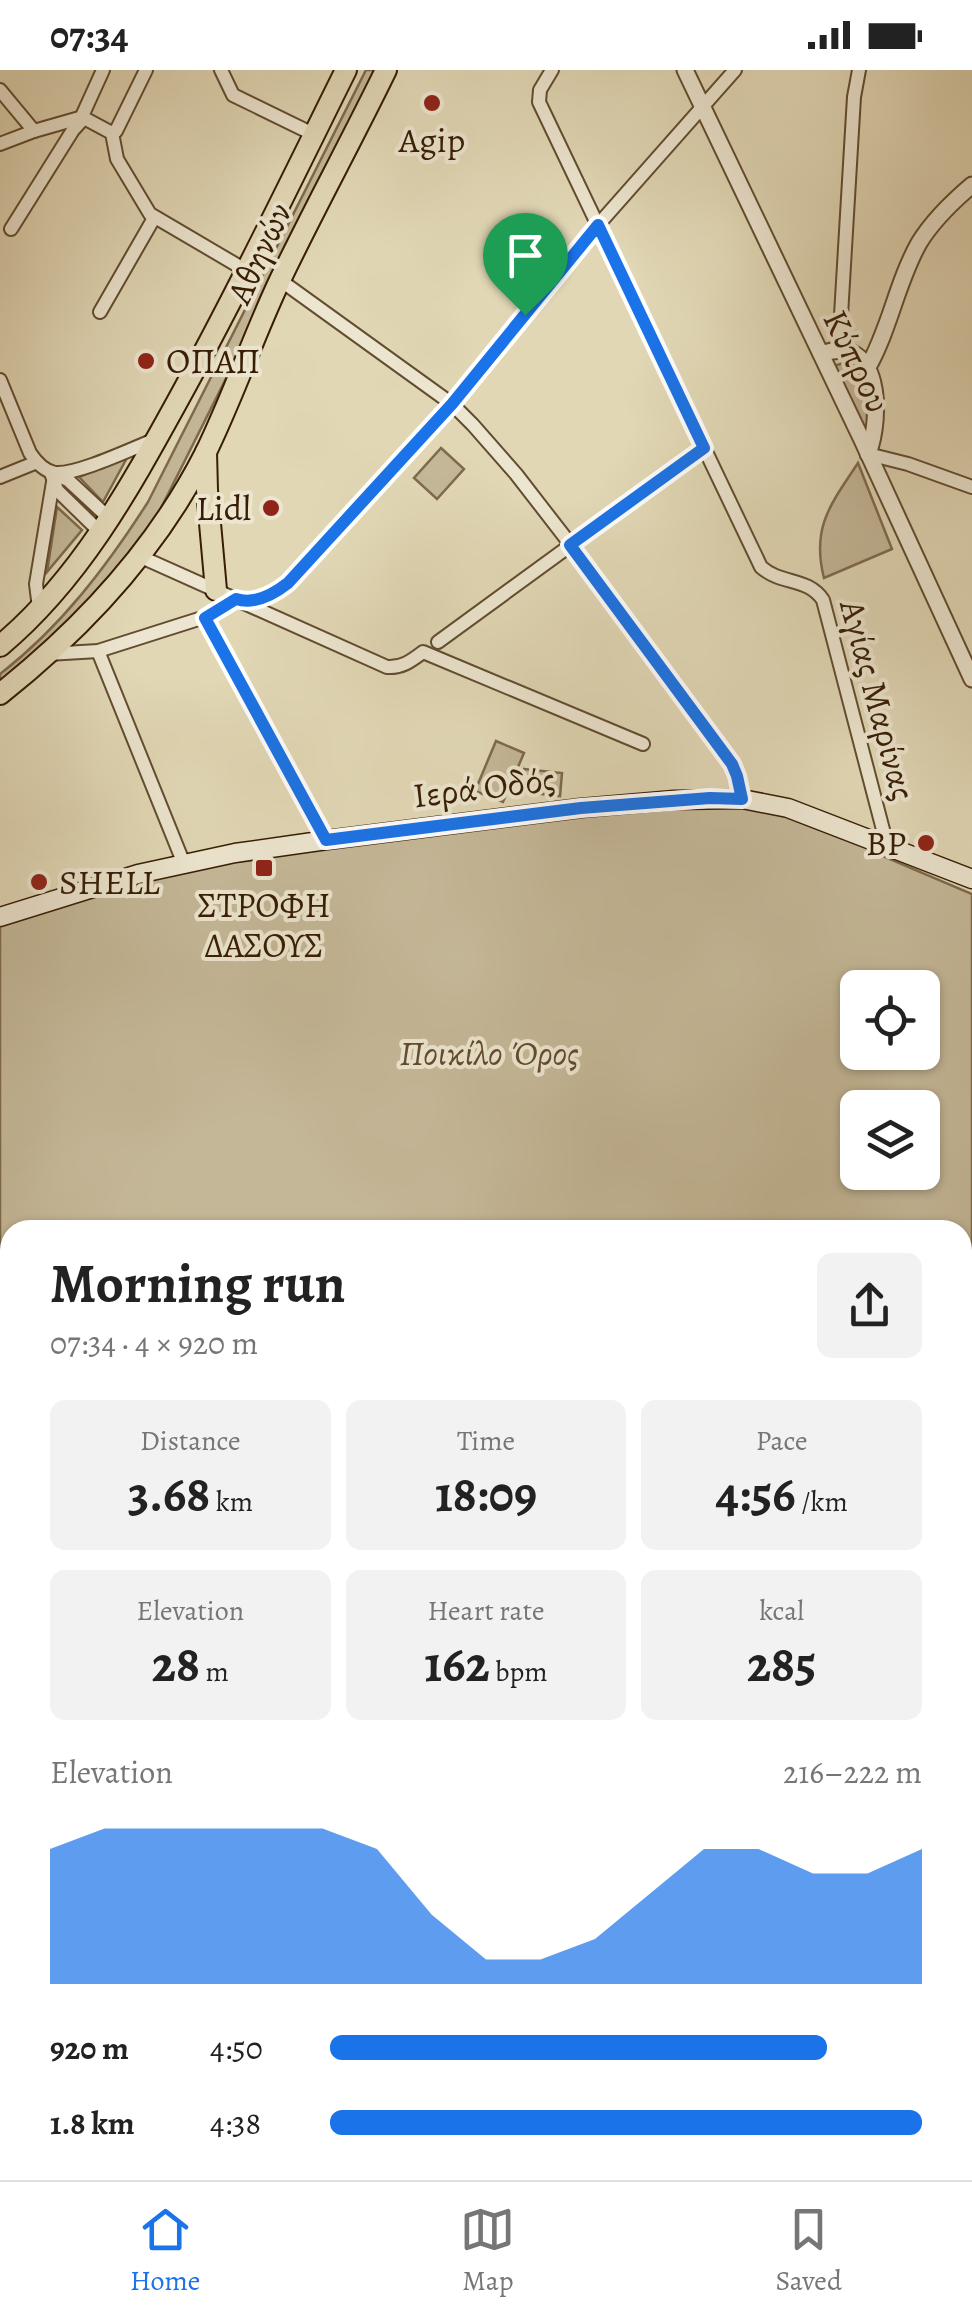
<!DOCTYPE html>
<meta charset="utf-8">
<style>
:root{--surface:#fff;--page:#f2f2f2;--text:#222;--muted:#767676;--line:#e0e0e0;--accent:#1a73e8}
body{margin:0;font-family:Alegreya,serif;background:var(--page);color:var(--text);height:100vh;display:flex;flex-direction:column;font-size:38px;white-space:nowrap}
*{box-sizing:border-box;margin:0}
p{font-size:32px;color:var(--muted)}
.icon{flex:none;width:55px;height:55px;fill:none;stroke:currentColor;stroke-width:2;stroke-linecap:round;stroke-linejoin:round}
.map{position:relative;flex:1;overflow:hidden}
.sheet{position:absolute;left:0px;top:1150px;width:972px;height:960px;display:flex;flex-direction:column;background:var(--surface);border-radius:30px 30px 0 0;box-shadow:0 2px 8px #0004}
.sheet>*{flex:none}
.controls{position:absolute;left:840px;top:900px;display:grid;gap:20px}
.controls a{display:grid;place-items:center;width:100px;height:100px;border-radius:15px;background:var(--surface);box-shadow:0 2px 8px #0004;font-size:50px}
.pin{position:absolute;display:grid;place-items:center;width:85px;height:85px;color:#fff;margin:-102px -42px;border-radius:50% 50% 50% 0;rotate:-45deg;box-shadow:0 0 10px #0007}
.pin .icon{rotate:45deg}
.round{display:grid;place-items:center;flex:none;width:105px;height:105px;border-radius:15px;background:var(--page)}
.head{display:flex;align-items:center;justify-content:space-between;height:170px;padding:0 50px}
h1{font-size:55px;font-weight:600;line-height:75px}
.figures{display:grid;grid-template-columns:repeat(3,1fr);gap:15px;height:170px;padding:10px 50px}
.figures div{display:grid;align-content:center;border-radius:15px;background:var(--page);text-align:center}
.figures b{font-size:50px;font-weight:600}
.figures small{font-size:28px;font-weight:400}
.figures p{font-size:28px}
.chart{height:280px;padding:20px 50px}
.chart p{display:flex;justify-content:space-between}
.chart svg{width:100%;height:180px;margin-top:10px;fill:var(--accent);opacity:.7}
ul{padding:0 50px;list-style:none;font-size:32px}
li{display:grid;grid-template-columns:160px 120px 1fr;align-items:center;height:75px}
li i{height:25px;border-radius:12px;background:var(--accent)}
.status{display:flex;justify-content:space-between;align-items:center;height:70px;padding:0 50px;background:var(--surface);direction:ltr}
.status svg{height:28px;fill:currentColor}
.dock{display:flex;justify-content:space-around;align-items:center;height:140px;border-top:2px solid var(--line);background:var(--surface);font-size:28px;color:var(--muted)}
.dock a{display:grid;justify-items:center;gap:5px}
.dock .active{color:var(--accent)}
.map>svg:first-child{display:block}
.green{fill:#c4b797;stroke:#7e6a4d;stroke-width:2.5;fill-rule:evenodd}
.lines{fill:none;stroke-linecap:round;stroke-linejoin:round}
.minor-casing{stroke:#624c30;stroke-width:16}
.tertiary-casing{stroke:#624c30;stroke-width:19}
.secondary-casing{stroke:#371d03;stroke-width:21}
.trunk-casing{stroke:#371d03;stroke-width:24}
.minor{stroke:#ece5cf;stroke-width:12}
.tertiary{stroke:#ece5cf;stroke-width:15}
.secondary{stroke:#ece5cf;stroke-width:18}
.trunk{stroke:#e1d7b5;stroke-width:20}
.route-casing{stroke:#fff;stroke-width:20}
.route{stroke:#1a73e8;stroke-width:12}
.poi-dot{fill:#8f2418;stroke:#ece5cf;stroke-width:4}
.labels{text-anchor:middle;dominant-baseline:central;stroke-width:8;stroke-linejoin:round;paint-order:stroke}
.poi-label{font-size:35px;fill:#371d03;stroke:#ece5cf}
.street-label{font-size:35px;fill:#371d03;stroke:#ece5cf}
.park-label{font-size:35px;font-style:italic;fill:#614b2f;stroke:#ece5cf}
</style>
<div class="status"><b>07:34</b><svg viewBox="0 0 49 12"><path d="M0 12V9h3v3zM5 12V6h3v6zM10 12V3h3v9zM15 12V0h3v12zM26 1h20v11H26zM47 4h2v5h-2z"/></svg></div>
<div class="map">
<svg width="972" height="2110" viewBox="0 0 972 2110">
<rect width="100%" height="100%" fill="#e1d7b5"/>
<filter id="stains"><feTurbulence type="fractalNoise" baseFrequency=".002" numOctaves="4"/><feColorMatrix values="0 0 0 0 .2 0 0 0 0 .09 0 0 0 0 .02 0 0 0 .5 -.17"/></filter>
<radialGradient id="worn" r=".72"><stop offset=".6" stop-color="#630" stop-opacity="0"/><stop offset="1" stop-color="#630" stop-opacity=".3"/></radialGradient>
<g class="green">
<path d="M366,0H381L153,454L93,526L64,555L0,614V604C61,557 107,496 148,432Z"/>
<polygon points="847,292 856,295 873,338 870,357 861,360 830,297"/>
<polygon points="441,378 464,399 437,429 414,408"/>
<polygon points="128,386 103,432 79,407"/>
<path d="M858,393L892,479L824,508C811,457 831,434 858,393Z"/>
<polygon points="57,437 82,460 47,502"/>
<polygon points="496,671 524,683 503,732 475,721"/>
<polygon points="524,699 562,703 560,726 522,722"/>
<path d="M742,729L861,774L880,785L972,824V2110H0V847L235,783ZM858,918H922V982H858ZM858,1038H922V1102H858ZM10,1160H962V2100H10Z"/>
</g>
<g class="lines">
<g class="minor-casing">
<g id="minor">
<polyline points="221,0 233,25 315,65"/>
<path d="M552,0L540,20L539,32L761,497C781,515 808,507 823,530L887,775"/>
<polyline points="0,20 34,61"/>
<polyline points="84,48 110,62 116,61 146,0"/>
<polyline points="112,63 117,89 150,144 247,201"/>
<polyline points="0,74 34,61 83,47"/>
<polyline points="11,159 73,60 84,48 83,44 103,0"/>
<polyline points="280,210 452,334 473,355 516,404 571,475 732,694 737,706 742,729"/>
<polyline points="100,242 154,148"/>
<polyline points="839,279 854,27 859,0"/>
<path d="M0,310L30,383C36,392 44,401 55,403C77,405 131,379 154,370"/>
<polyline points="868,384 908,394 972,417"/>
<polyline points="0,407 37,392"/>
<polyline points="101,463 57,420 51,403 68,410 110,449"/>
<path d="M139,486L387,597C402,598 411,591 423,582L643,674"/>
<polyline points="245,532 266,527 288,513 452,334 598,155 735,0"/>
<polyline points="39,538 36,514 53,412"/>
<polyline points="205,547 327,770"/>
<polyline points="438,572 704,378"/>
<polyline points="98,581 184,794"/>
<polyline points="48,584 98,581 205,547 237,529"/>
</g>
</g>
<g class="tertiary-casing">
<g id="tertiary">
<polyline points="685,0 862,370 972,609"/>
<path d="M821,284C882,262 882,347 868,384"/>
<path d="M868,297C890,258 897,212 919,173C933,150 952,132 972,115"/>
</g>
</g>
<g class="secondary-casing">
<polyline id="secondary" points="0,847 138,804 235,783 327,770 581,738 674,730 742,729 788,738 972,809"/>
</g>
<g class="trunk-casing">
<g id="trunk">
<polyline points="206,382 207,420 216,520"/>
<path d="M0,576C79,510 128,421 177,332C237,223 291,111 346,0"/>
<path d="M0,624C82,559 157,478 205,384C233,327 253,267 280,210C314,139 352,70 386,0"/>
</g>
</g>
<use href="#minor" class="minor"/>
<use href="#tertiary" class="tertiary"/>
<use href="#secondary" class="secondary"/>
<use href="#trunk" class="trunk"/>
</g>
<g class="lines">
<g class="route-casing">
<path id="route" d="M598,155L704,378L570,475L732,694L737,706L742,729L710,728L581,738L326,770L205,548L236,529C255,535 274,524 288,513L452,334Z"/>
</g>
<use href="#route" class="route"/>
</g>
<g class="poi-dot">
<circle cx="432" cy="33" r="10"/>
<circle cx="146" cy="291" r="10"/>
<circle cx="271" cy="438" r="10"/>
<circle cx="926" cy="773" r="10"/>
<rect x="254" y="788" width="20" height="20" rx="5"/>
<circle cx="39" cy="812" r="10"/>
</g>
<g class="labels">
<g class="poi-label">
<text x="432" y="70">Agip</text>
<text x="166" y="291" text-anchor="start">ΟΠΑΠ</text>
<text x="251" y="438" text-anchor="end">Lidl</text>
<text x="906" y="773" text-anchor="end">BP</text>
<text x="59" y="812" text-anchor="start">SHELL</text>
<text x="264" y="835">ΣΤΡΟΦΗ<tspan x="264" dy="40">ΔΑΣΟΥΣ</tspan></text>
</g>
<g class="street-label">
<text transform="translate(259 183) rotate(-65)">Αθηνών</text>
<text transform="translate(857 291) rotate(64)">Κύπρου</text>
<text transform="translate(878 630) rotate(75)">Αγίας Μαρίνας</text>
<text transform="translate(484 717) rotate(-7)">Ιερά Οδός</text>
</g>
<g class="park-label">
<text x="489" y="983">Ποικίλο Όρος</text>
</g>
</g>
<rect width="100%" height="100%" filter="url(#stains)"/>
<rect width="100%" height="100%" fill="url(#worn)"/>
</svg>
<div class="controls">
<a><svg class="icon" aria-label="locate" viewBox="0 0 24 24"><circle cx="12" cy="12" r="6"/><path d="M12 2v4M12 18v4M2 12h4M18 12h4"/></svg></a>
<a><svg class="icon" aria-label="layers" viewBox="0 0 24 24"><path d="M12 4l9 5-9 5-9-5zM3 14l9 5 9-5"/></svg></a>
</div>
<div class="pin" style="left:525px;top:245px;background:#1e9e55"><svg class="icon" aria-label="arrive" viewBox="0 0 24 24"><path d="M6 21V4h12l-3 4 3 4H6"/></svg></div>
<section class="sheet">
<div class="head"><div><h1>Morning run</h1><p>07:34 · 4 × 920 m</p></div><a class="round"><svg class="icon" aria-label="share" viewBox="0 0 24 24"><path d="M12 15V3M7 8l5-5 5 5M5 13v7h14v-7"/></svg></a></div>
<div class="figures">
<div><p>Distance</p><b>3.68<small> km</small></b></div>
<div><p>Time</p><b>18:09</b></div>
<div><p>Pace</p><b>4:56<small> /km</small></b></div>
</div>
<div class="figures">
<div><p>Elevation</p><b>28<small> m</small></b></div>
<div><p>Heart rate</p><b>162<small> bpm</small></b></div>
<div><p>kcal</p><b>285</b></div>
</div>
<div class="chart"><p><span>Elevation</span>216–222 m</p>
<svg viewBox="0 0 160 44" preserveAspectRatio="none"><path d="M0 44V11L10 6L20 6L30 6L40 6L50 6L60 11L70 27L80 38L90 38L100 33L110 22L120 11L130 11L140 17L150 17L160 11V44z"/></svg>
</div>
<ul>
<li><b>920 m</b>4:50<i style="width:84%"></i></li>
<li><b>1.8 km</b>4:38<i style="width:100%"></i></li>
</ul>
</section>
</div>
<nav class="dock">
<a class="active"><svg class="icon" aria-label="home" viewBox="0 0 24 24"><path d="M3 11l9-7 9 7M6 9v11h12V9"/></svg>Home</a>
<a><svg class="icon" aria-label="map" viewBox="0 0 24 24"><path d="M3 6l6-2 6 2 6-2v14l-6 2-6-2-6 2zM9 4v14M15 6v14"/></svg>Map</a>
<a><svg class="icon" aria-label="saved" viewBox="0 0 24 24"><path d="M7 4h10v16l-5-4-5 4z"/></svg>Saved</a>
</nav>
